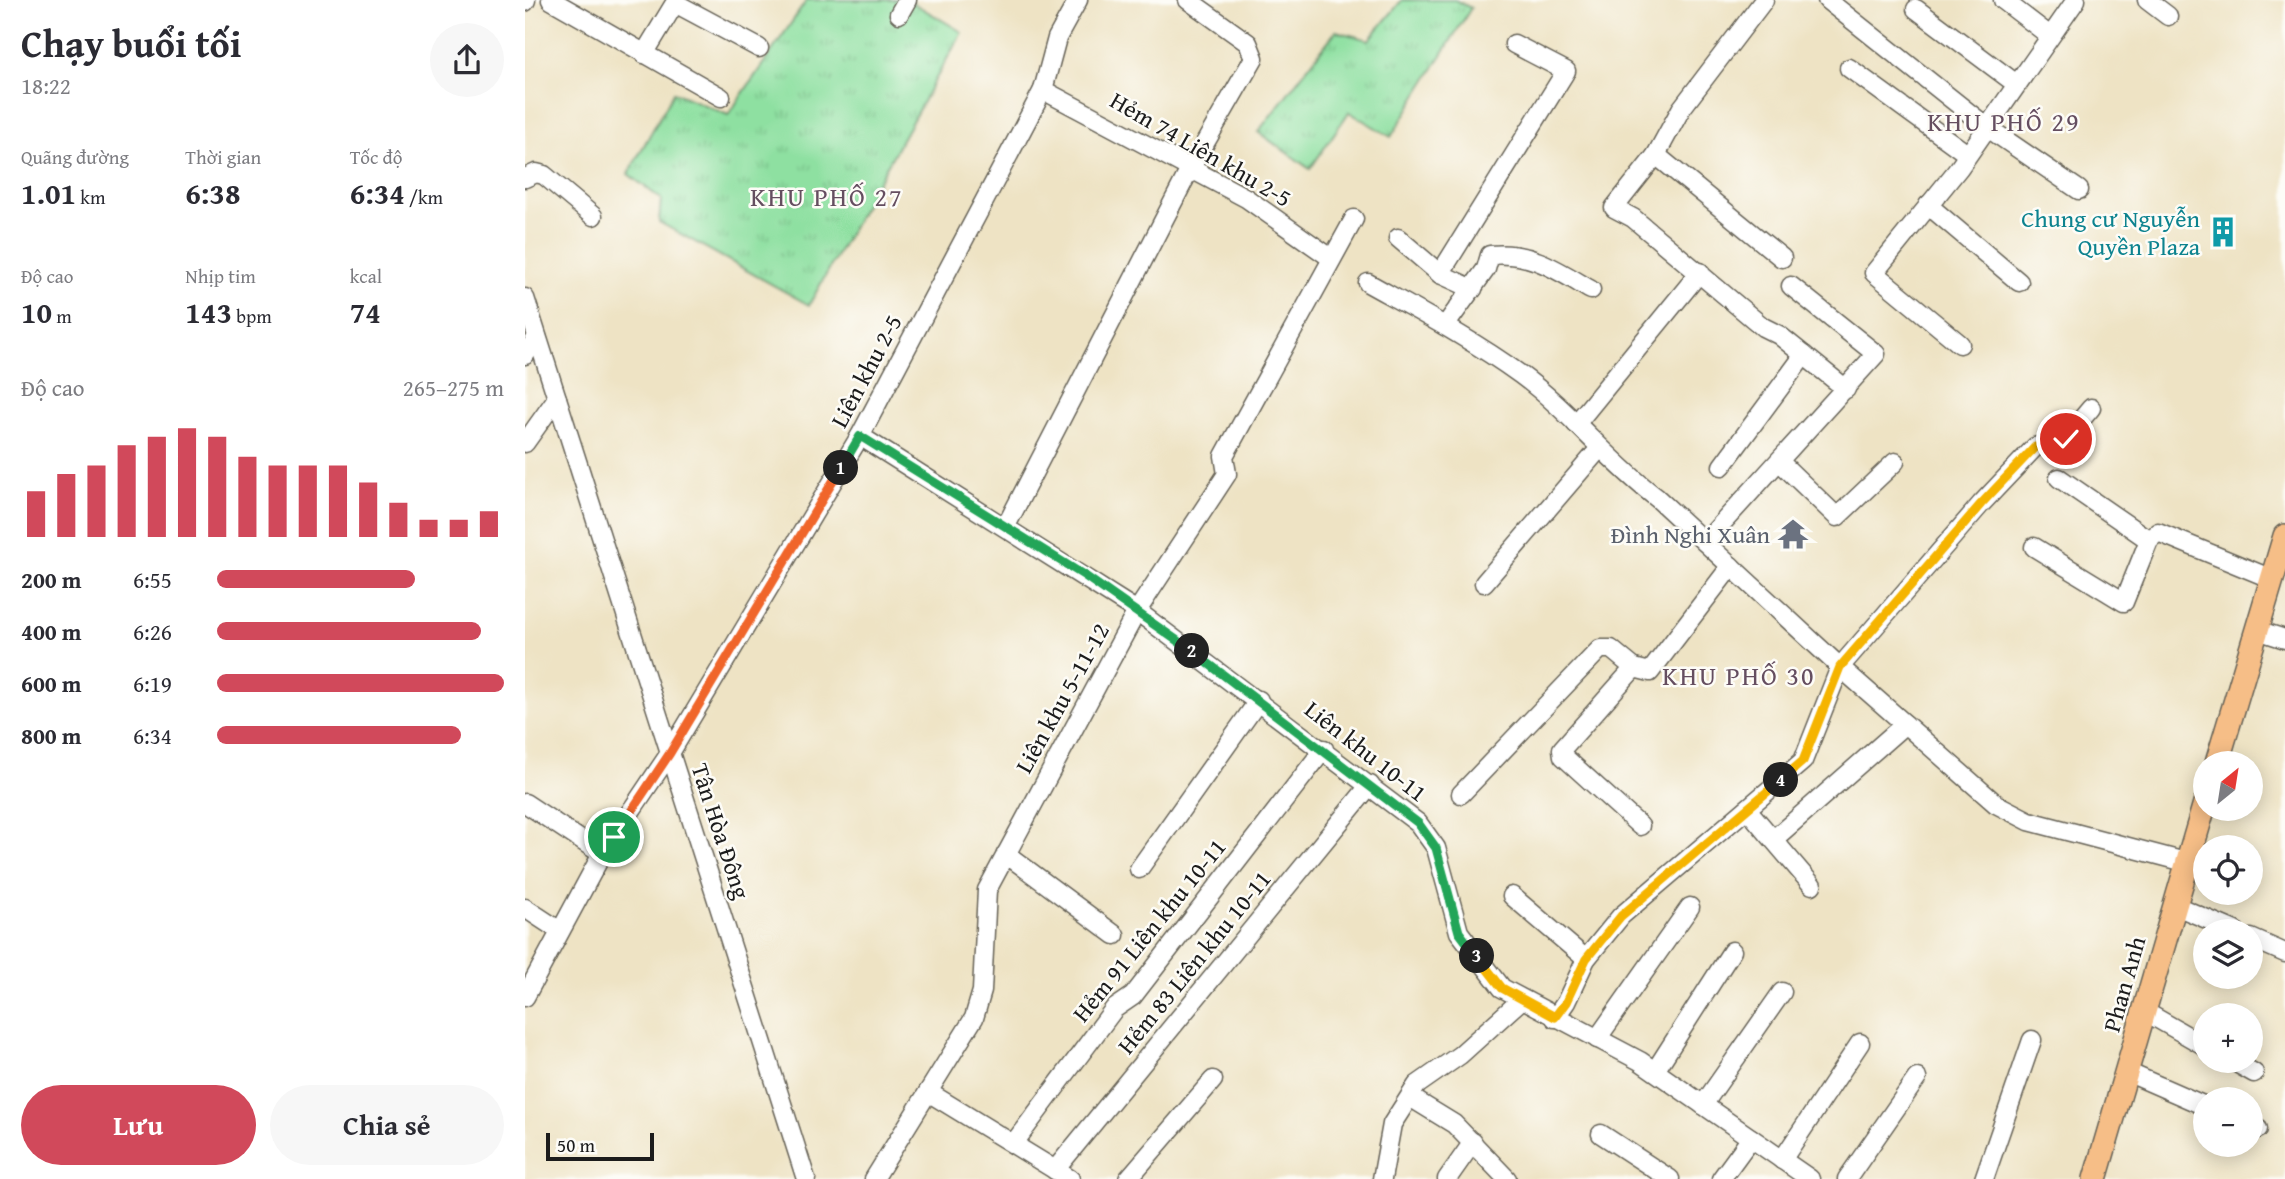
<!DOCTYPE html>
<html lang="vi">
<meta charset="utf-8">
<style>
:root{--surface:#fff;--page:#f7f7f7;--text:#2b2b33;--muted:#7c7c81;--accent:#d1495b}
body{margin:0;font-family:"Gentium Book Plus",serif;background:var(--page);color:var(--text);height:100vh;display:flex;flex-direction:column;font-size:26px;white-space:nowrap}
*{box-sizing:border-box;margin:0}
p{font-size:23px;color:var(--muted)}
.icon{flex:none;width:38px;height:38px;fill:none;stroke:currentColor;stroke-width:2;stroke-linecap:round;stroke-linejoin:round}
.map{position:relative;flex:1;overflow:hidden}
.sheet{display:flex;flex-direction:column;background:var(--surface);width:525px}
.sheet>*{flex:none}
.needle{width:46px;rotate:30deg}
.fabs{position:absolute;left:1668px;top:751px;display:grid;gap:14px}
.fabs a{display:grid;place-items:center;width:70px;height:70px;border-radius:50%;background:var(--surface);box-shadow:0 4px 18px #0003;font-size:35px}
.scale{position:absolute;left:21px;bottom:18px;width:108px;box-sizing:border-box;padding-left:7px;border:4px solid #1c1c1c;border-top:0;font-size:19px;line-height:24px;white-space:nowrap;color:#1c1c1c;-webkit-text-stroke:5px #fdfcf7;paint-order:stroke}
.pin{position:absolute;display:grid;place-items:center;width:60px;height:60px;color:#fff;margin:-30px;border:4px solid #fff;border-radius:50%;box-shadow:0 2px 7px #0007}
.km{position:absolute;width:35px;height:35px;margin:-18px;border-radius:50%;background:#222;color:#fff;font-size:19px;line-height:35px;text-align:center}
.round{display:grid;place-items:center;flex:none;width:74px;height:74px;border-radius:37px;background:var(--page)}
.head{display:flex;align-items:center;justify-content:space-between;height:119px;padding:0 21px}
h1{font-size:38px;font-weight:700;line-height:52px}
.stats{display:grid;grid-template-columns:repeat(3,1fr);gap:10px;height:119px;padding:7px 21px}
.stats div{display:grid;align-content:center}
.stats b{font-size:30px;font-weight:700}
.stats small{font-size:19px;font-weight:400}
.stats p{font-size:19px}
.chart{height:196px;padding:14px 21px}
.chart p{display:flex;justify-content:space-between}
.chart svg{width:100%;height:126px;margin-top:7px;stroke:var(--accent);stroke-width:6}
.cta{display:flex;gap:14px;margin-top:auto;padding:14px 21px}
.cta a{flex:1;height:80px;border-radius:42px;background:var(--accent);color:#fff;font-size:28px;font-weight:700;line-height:80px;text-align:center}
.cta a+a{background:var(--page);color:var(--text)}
ul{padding:0 21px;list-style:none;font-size:23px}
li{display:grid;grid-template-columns:112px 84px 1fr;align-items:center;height:52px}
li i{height:18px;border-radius:9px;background:var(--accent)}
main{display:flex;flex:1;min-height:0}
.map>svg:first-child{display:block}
.grass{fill:url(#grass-tufts);stroke:#557e5e;stroke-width:2}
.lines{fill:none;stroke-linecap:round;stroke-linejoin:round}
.minor-casing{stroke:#666257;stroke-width:21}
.major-casing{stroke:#666257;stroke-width:26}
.minor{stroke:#fff;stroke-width:18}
.major{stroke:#f6be87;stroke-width:23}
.split-1-casing{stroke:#fff;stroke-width:14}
.split-2-casing{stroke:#fff;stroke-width:14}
.split-3-casing{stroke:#fff;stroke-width:14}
.split-4-casing{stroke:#fff;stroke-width:14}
.split-5-casing{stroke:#fff;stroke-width:14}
.split-1{stroke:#f0652b;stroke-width:9}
.split-2{stroke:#22a559;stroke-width:9}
.split-3{stroke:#22a559;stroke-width:9}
.split-4{stroke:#f5b400;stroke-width:9}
.split-5{stroke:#f5b400;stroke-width:9}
.labels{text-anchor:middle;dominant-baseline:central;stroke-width:5;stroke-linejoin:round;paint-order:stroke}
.street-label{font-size:24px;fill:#1c1c1c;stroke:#fdfcf7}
.culture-label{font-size:24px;fill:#0d838f;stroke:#fdfcf7;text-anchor:end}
.worship-label{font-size:24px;fill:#5b616d;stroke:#fdfcf7;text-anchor:end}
.neighbourhood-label{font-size:26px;letter-spacing:2px;fill:#654e60;stroke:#fdfcf7}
</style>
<main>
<section class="sheet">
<div class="head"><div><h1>Chạy buổi tối</h1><p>18:22</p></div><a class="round"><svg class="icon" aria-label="share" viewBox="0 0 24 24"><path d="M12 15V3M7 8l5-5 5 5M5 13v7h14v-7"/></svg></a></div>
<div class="stats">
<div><p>Quãng đường</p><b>1.01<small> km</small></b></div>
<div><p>Thời gian</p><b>6:38</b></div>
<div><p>Tốc độ</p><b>6:34<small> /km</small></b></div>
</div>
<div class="stats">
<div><p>Độ cao</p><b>10<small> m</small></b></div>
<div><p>Nhịp tim</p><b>143<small> bpm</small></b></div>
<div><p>kcal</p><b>74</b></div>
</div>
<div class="chart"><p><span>Độ cao</span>265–275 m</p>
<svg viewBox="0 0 160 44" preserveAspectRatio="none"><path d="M5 44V28M15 44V22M25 44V19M35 44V12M45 44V9M55 44V6M65 44V9M75 44V16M85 44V19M95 44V19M105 44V19M115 44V25M125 44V32M135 44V38M145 44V38M155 44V35"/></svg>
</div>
<ul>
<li><b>200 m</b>6:55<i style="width:69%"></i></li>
<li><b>400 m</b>6:26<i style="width:92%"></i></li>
<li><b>600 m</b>6:19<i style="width:100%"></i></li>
<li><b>800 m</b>6:34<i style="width:85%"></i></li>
</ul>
<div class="cta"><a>Lưu</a><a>Chia sẻ</a></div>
</section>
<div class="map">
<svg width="1760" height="1179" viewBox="0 0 1760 1179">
<defs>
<pattern id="grass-tufts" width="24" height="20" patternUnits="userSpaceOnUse" patternTransform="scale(1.75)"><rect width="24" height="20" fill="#8ee0a1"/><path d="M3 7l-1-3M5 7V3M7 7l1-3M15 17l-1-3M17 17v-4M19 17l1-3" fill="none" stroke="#7ac08a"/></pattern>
</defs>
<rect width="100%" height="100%" fill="#fdfcf7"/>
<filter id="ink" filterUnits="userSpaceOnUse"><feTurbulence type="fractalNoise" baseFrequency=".0143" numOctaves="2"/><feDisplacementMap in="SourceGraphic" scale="14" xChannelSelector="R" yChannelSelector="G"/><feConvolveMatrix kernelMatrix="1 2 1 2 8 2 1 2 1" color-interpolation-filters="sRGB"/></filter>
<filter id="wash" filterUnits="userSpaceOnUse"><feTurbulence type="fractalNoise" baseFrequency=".00686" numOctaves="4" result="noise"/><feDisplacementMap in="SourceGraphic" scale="28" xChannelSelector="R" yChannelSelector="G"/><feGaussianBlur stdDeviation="1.57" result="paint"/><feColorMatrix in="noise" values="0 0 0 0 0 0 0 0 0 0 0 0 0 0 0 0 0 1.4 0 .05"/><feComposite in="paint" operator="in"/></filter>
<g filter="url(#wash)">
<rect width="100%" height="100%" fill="#eee3c4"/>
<g class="grass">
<polygon points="282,0 383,0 437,32 284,305 134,222 136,199 103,174 149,92 203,115"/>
<polygon points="877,0 930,0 946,8 866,137 824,112 785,169 733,132 811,31 844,40"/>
</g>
</g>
<g filter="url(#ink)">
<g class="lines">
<g class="minor-casing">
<g id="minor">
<polyline points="26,0 196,97"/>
<polyline points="1239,0 1156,109 1131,155 1089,208 1108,218 1238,327 1254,335 1321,389"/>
<polyline points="1302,0 1463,128 1554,190"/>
<polyline points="1478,0 1525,36"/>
<polyline points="1622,0 1643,16"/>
<polyline points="0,2 1,0"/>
<polyline points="1391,9 1490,83"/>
<polyline points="374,14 382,0"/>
<polyline points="119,54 150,3 234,48"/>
<polyline points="1324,68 1442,154"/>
<polyline points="518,90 721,198 806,258"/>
<polyline points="1131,155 1257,258"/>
<polyline points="0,178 11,173 19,175 68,216"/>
<polyline points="1403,205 1494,282"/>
<polyline points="873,238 915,274 948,289"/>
<polyline points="915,274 1041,71 989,44"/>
<path d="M843,283C895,312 948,340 996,375C1045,411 1083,461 1132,498L1315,667L1471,804L1504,821L1664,863"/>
<polyline points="0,298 281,1179"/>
<path d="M920,326L961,269L965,255C1006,251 1032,270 1066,290"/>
<polyline points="1435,344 1349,273 1434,168 1551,0"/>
<polyline points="0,355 12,337"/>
<polyline points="1051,424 1175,272"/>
<polyline points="335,436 612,611 893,823 911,848 934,932 977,988 1115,1061 1285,1179"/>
<polyline points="0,443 32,398"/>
<polyline points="1255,462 1312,517 1370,462"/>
<polyline points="1197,466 1279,355"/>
<polyline points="1534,478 1624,540"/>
<polyline points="481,526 665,169 729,58 723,43 663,0"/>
<polyline points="1180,542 1351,354 1266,286"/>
<polyline points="1509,547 1599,602 1624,540 1633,532 1747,579"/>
<polyline points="959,583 1075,448"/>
<polyline points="1732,630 1760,639"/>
<polyline points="936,794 1075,649 1086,649 1109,668"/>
<polyline points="0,803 77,854"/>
<polyline points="1222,809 1287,885"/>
<polyline points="1115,826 1038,756 1037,749 1109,668 1125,672 1206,566"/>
<polyline points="1250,838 1380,724"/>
<polyline points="481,854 590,935"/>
<polyline points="614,869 734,700"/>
<polyline points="987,896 1061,959"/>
<polyline points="1649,905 1710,931"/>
<polyline points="0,908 35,931"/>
<polyline points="1726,938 1760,953"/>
<polyline points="0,997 77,854 145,753 335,436 518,90 532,38 553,0"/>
<polyline points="1619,1011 1680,1046"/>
<polyline points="1030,1018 1041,1002 1061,959 1096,916 1278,761 1315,667 1456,504 1510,447 1540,439 1566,408"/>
<polyline points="1072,1039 1165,907"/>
<polyline points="1706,1060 1729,1073"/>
<polyline points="1130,1071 1207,951"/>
<polyline points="1602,1072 1680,1106"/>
<polyline points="403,1092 545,1179"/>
<polyline points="885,1097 929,1124 982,1179"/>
<polyline points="1178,1105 1257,992"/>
<polyline points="1726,1126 1733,1129"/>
<polyline points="1076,1134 1145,1179"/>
<polyline points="489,1143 589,1009 608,996 799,749"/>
<polyline points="1257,1160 1335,1043"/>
<polyline points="530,1170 845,785"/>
<polyline points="349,1179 449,1018 457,991 462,890 612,611 702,474 699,456 829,219"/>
<polyline points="603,1179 688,1080"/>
<polyline points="857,1179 867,1124 892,1085 935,1055 995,1001"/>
<polyline points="922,1179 948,1142"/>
<polyline points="1196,1179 1226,1138"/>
<polyline points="1322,1179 1392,1078"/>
<polyline points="1459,1179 1507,1040"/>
</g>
</g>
<g class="major-casing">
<g id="major">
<polyline points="1692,763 1760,536"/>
<polyline points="1570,1179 1680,803"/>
</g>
</g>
<use href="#minor" class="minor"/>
<use href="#major" class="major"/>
</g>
</g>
<g class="lines" filter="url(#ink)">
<g class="split-1-casing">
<polyline id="split-1" points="89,837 145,753 316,468"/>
</g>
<g class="split-2-casing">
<polyline id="split-2" points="316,468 335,436 560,576 667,651"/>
</g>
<g class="split-3-casing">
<polyline id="split-3" points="667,651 893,823 911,848 934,932 952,956"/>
</g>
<g class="split-4-casing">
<polyline id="split-4" points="952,956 977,988 1030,1017 1041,1002 1061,959 1096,916 1256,780"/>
</g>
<g class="split-5-casing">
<polyline id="split-5" points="1256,780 1278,761 1315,667 1456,504 1510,447 1541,439"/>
</g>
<use href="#split-1" class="split-1"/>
<use href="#split-2" class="split-2"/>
<use href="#split-3" class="split-3"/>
<use href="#split-4" class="split-4"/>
<use href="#split-5" class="split-5"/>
</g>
<defs>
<g id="building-bare" transform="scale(2.415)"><path d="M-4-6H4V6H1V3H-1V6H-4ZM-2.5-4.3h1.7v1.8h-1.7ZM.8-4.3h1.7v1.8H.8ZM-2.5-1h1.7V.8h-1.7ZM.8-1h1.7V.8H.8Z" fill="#0f9aa8" stroke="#fdfcf7" stroke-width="2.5" paint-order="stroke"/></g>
<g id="temple-bare" transform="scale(2.415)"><path d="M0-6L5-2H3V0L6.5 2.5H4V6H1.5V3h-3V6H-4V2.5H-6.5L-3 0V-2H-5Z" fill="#6b7280" stroke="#fdfcf7" stroke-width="2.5" paint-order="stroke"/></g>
</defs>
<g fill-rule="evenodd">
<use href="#building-bare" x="1698" y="232"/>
<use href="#temple-bare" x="1268" y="534"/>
</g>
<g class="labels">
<g class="street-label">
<text transform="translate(676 149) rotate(30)">Hẻm 74 Liên khu 2-5</text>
<text transform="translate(341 371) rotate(-62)">Liên khu 2-5</text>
<text transform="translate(537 698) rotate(-61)">Liên khu 5-11-12</text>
<text transform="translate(841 751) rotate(38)">Liên khu 10-11</text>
<text transform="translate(196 831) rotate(72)">Tân Hòa Đông</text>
<text transform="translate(624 930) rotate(-51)">Hẻm 91 Liên khu 10-11</text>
<text transform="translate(669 962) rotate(-51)">Hẻm 83 Liên khu 10-11</text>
<text transform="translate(1599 984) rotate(-74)">Phan Anh</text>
</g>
<g class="culture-label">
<text x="1675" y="218">Chung cư Nguyễn<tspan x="1675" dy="28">Quyền Plaza</tspan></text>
</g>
<g class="worship-label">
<text x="1245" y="534">Đình Nghi Xuân</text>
</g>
<g class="neighbourhood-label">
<text x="1479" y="121">KHU PHỐ 29</text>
<text x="302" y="196">KHU PHỐ 27</text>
<text x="1214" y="675">KHU PHỐ 30</text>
</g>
</g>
</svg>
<div class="fabs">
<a><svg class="needle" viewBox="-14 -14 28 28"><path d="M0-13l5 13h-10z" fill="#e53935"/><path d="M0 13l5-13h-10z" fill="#7c7c81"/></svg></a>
<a><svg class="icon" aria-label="locate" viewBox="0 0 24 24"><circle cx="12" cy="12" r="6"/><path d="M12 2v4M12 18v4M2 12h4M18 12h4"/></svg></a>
<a><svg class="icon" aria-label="layers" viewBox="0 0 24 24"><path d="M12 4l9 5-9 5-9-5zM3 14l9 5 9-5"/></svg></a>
<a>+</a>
<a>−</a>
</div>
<div class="scale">50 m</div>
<div class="pin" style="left:89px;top:837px;background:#1e9e55"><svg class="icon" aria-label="arrive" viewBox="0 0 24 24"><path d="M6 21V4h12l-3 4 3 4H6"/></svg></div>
<div class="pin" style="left:1541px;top:439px;background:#d93025"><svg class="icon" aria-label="check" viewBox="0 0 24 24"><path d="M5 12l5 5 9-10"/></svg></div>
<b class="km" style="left:316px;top:468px">1</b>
<b class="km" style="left:667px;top:651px">2</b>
<b class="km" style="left:952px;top:956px">3</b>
<b class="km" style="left:1256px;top:780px">4</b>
</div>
</main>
